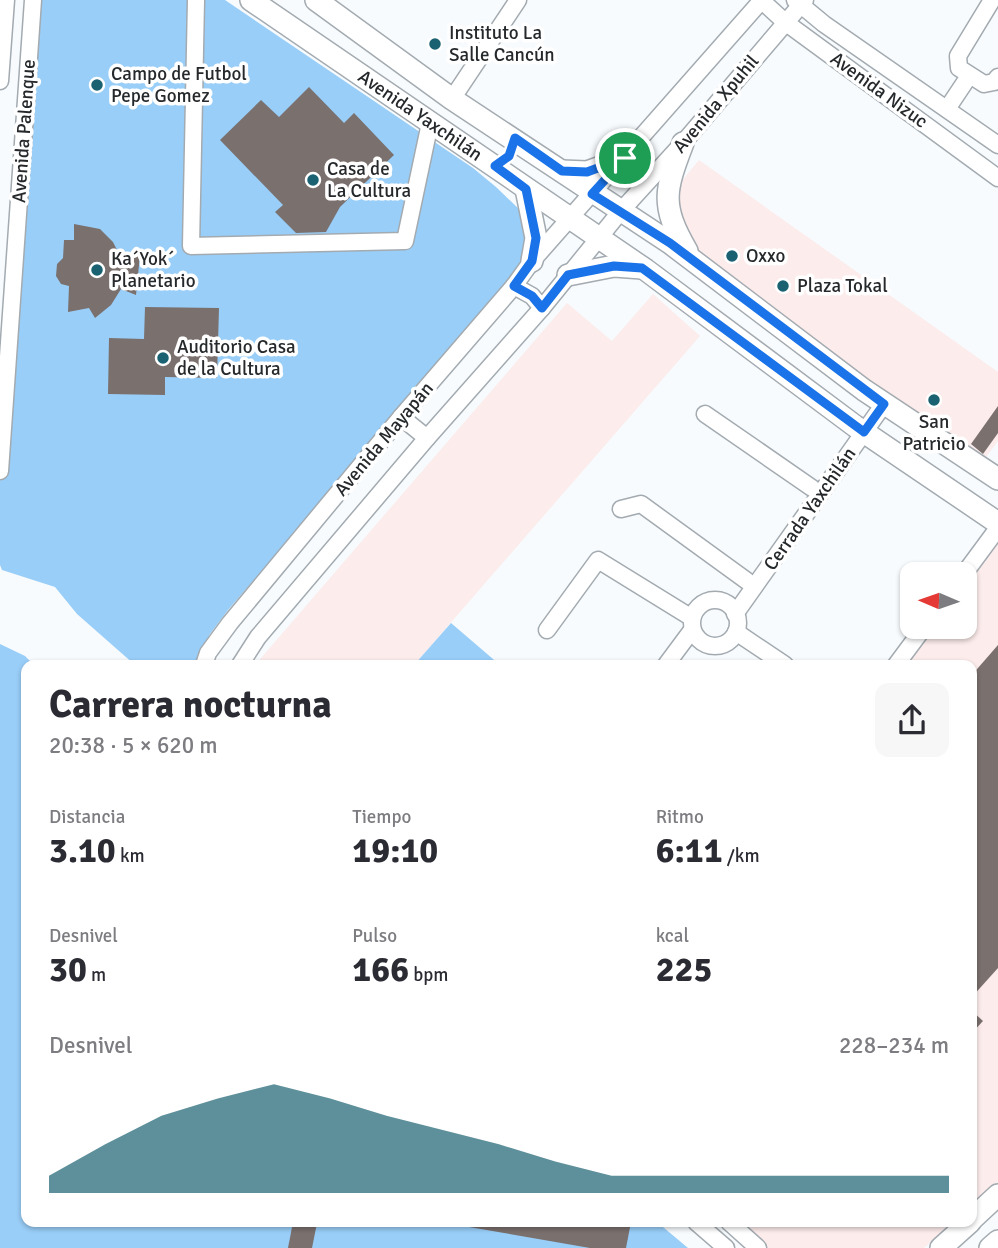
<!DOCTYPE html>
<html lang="es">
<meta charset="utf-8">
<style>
:root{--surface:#fff;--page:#f7f7f7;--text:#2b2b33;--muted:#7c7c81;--accent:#1a6271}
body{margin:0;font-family:Signika,sans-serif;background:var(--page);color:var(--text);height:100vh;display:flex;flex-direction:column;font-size:26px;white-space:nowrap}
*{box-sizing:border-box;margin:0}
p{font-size:23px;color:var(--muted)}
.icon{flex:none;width:38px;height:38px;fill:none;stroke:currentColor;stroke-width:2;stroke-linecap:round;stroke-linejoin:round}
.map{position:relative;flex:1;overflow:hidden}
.sheet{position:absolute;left:21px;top:660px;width:956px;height:567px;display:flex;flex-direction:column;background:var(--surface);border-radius:14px;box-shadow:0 2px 5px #0004}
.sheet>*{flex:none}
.needle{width:46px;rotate:272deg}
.buttons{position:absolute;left:900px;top:562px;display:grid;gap:14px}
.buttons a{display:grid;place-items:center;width:77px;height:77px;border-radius:14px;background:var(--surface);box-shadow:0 2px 5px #0004;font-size:35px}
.pin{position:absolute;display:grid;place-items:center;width:60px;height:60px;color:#fff;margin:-30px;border:4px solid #fff;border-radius:50%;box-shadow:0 2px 7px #0007}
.round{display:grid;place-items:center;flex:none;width:74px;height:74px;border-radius:14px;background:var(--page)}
.summary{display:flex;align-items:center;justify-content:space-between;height:119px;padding:0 28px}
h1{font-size:38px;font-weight:700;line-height:52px}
.figures{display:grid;grid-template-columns:repeat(3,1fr);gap:10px;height:119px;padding:7px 28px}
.figures div{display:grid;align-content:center}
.figures b{font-size:35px;font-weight:700}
.figures small{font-size:19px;font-weight:400}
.figures p{font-size:19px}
.chart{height:196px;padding:14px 28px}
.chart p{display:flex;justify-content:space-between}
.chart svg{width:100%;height:126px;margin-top:7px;fill:var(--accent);opacity:.7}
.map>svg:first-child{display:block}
.commercial{fill:#fceceb}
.green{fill:#99cef8}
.building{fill:#7a706e}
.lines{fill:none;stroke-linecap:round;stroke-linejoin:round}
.minor-casing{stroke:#a3abb1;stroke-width:19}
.major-casing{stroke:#a3abb1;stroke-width:24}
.minor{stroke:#fff;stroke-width:16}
.major{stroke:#fff;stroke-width:21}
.route-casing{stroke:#fff;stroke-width:14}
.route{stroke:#1a73e8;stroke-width:9}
.poi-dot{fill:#1a6271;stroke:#fff;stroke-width:2.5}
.labels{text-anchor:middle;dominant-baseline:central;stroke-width:7;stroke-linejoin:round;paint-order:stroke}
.poi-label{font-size:19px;fill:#26292b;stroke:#fff;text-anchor:start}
.street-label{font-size:19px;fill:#26292b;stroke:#fff}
</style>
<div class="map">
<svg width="998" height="1248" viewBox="0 0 998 1248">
<rect width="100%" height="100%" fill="#f7fbfe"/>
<g class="commercial">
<polygon points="699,160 998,372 998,441 986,457 978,460 663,233 661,213 666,200"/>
<polygon points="653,294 700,336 414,665 255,665 567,303 612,341"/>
<polygon points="990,539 998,544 998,1182 971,1206 971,665 906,665 932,627 964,626 964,578"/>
<polygon points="728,1222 953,1222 924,1248 758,1248"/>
</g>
<g class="green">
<polygon points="33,0 225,0 473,168 496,187 519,209 527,238 518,274 228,610 210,634 194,665 135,665 77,614 55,587 2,570 0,565 0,448"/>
<polygon points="451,623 500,665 414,665"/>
<polygon points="0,644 25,656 34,665 26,665 26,1222 657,1222 688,1248 0,1248"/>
</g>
<g class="building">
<polygon points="309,87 344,123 354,113 394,155 340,207 326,232 296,233 275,212 283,205 220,140 261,100 279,117"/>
<polygon points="74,224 100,229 113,242 121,258 140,255 136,295 121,289 111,305 95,318 89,308 68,312 69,286 61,284 56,276 57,264 63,258 64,240 74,240"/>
<polygon points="145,307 219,308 217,378 165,377 165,395 108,394 109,338 144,339"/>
<polygon points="998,406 998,433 983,454 971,444"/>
<polygon points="998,645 998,968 971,998 971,676"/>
<polygon points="971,1010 983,1021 971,1034"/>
<polygon points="293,1222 317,1223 312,1248 288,1248"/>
<polygon points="469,1222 631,1222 626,1248 590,1248 469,1227"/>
</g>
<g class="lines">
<g class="minor-casing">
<g id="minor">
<polyline points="196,0 191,246 405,241 430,123"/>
<polyline points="761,0 785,22 998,178"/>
<polyline points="795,0 824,24 998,145"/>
<polyline points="992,0 958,56 959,68 984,84 994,82 998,77"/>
<polyline points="0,81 6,0"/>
<polyline points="452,99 518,0"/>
<polyline points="947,109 969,76"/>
<polyline points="514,286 532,296 542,308"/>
<polyline points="705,414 812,488"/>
<polyline points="401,417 427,438"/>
<polyline points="0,471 33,0"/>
<polyline points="621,509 641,504 747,581"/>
<polyline points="964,574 998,528"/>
<circle cx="715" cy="623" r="23"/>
<polyline points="735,614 884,404"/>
<polyline points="547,630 598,560 692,618"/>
<polyline points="736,632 785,665"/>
<polyline points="204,665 208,653 230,623 401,417 514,286 532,261 762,0"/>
<polyline points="240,665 258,637 427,438 542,308 620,212 683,143 805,0"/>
<polyline points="666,665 692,630"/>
<polyline points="896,665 925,626"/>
<polyline points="696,1222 726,1248"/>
<polyline points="729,1222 758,1248"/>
</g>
</g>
<g class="major-casing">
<g id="major">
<path id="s1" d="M251,0L646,270L855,426L998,523"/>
<polyline points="316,0 452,99 670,243 864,390 998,479"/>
<path d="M683,143C665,190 660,205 687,251"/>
<polyline points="562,171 587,172 625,158"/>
<polyline points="526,189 536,238 532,261"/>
<polyline points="568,275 614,266 642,268"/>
<polyline points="971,1220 998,1195"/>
<polyline points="941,1248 970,1222"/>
<polyline points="990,1248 998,1241"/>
</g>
</g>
<use href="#minor" class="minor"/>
<use href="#major" class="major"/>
</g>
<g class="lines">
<g class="route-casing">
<polygon id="route" points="515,138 562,171 587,172 625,158 592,194 670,243 884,404 864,432 642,268 614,266 568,275 542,308 532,296 514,286 532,261 536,238 526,189 495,166 509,156"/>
</g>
<use href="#route" class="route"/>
</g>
<g class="poi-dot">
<circle cx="435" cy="44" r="7"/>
<circle cx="97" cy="85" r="7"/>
<circle cx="313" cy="180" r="7"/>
<circle cx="732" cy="256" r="7"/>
<circle cx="97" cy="270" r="7"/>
<circle cx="783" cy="286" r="7"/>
<circle cx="163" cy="358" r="7"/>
<circle cx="934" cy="400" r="7"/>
</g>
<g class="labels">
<g class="poi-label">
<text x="449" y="33">Instituto La<tspan x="449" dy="22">Salle Cancún</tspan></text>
<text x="111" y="74">Campo de Futbol<tspan x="111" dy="22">Pepe Gomez</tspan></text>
<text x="327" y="169">Casa de<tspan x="327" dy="22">La Cultura</tspan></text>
<text x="746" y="256">Oxxo</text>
<text x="111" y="259">Ka´Yok´<tspan x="111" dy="22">Planetario</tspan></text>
<text x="797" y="286">Plaza Tokal</text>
<text x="177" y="347">Auditorio Casa<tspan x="177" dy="22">de la Cultura</tspan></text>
<text x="934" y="422" text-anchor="middle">San<tspan x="934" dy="22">Patricio</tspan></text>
</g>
<g class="street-label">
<text transform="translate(879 90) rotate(36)">Avenida Nizuc</text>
<text transform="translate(716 104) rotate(-50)">Avenida Xpuhil</text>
<text stroke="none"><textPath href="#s1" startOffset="205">Avenida Yaxchilán</textPath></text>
<text transform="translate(24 131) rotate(-86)">Avenida Palenque</text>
<text transform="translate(384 439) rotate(-50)">Avenida Mayapán</text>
<text transform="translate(810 509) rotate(-55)">Cerrada Yaxchilán</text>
</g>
</g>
</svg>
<div class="buttons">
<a><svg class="needle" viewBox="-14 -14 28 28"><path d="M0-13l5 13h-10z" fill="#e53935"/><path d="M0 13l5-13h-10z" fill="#7c7c81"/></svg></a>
</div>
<div class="pin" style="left:625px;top:158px;background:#1e9e55"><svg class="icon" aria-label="arrive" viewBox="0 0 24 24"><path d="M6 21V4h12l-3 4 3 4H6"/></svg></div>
<section class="sheet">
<div class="summary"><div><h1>Carrera nocturna</h1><p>20:38 · 5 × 620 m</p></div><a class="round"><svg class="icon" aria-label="share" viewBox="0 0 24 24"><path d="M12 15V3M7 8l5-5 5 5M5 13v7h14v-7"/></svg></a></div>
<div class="figures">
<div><p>Distancia</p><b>3.10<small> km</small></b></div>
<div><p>Tiempo</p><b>19:10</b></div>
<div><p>Ritmo</p><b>6:11<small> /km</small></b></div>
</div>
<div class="figures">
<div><p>Desnivel</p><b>30<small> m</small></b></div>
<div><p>Pulso</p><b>166<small> bpm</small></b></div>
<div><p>kcal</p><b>225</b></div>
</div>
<div class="chart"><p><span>Desnivel</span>228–234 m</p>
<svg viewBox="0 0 160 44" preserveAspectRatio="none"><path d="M0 44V38L10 27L20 17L30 11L40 6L50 11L60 17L70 22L80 27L90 33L100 38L110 38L120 38L130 38L140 38L150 38L160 38V44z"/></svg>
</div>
</section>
</div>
